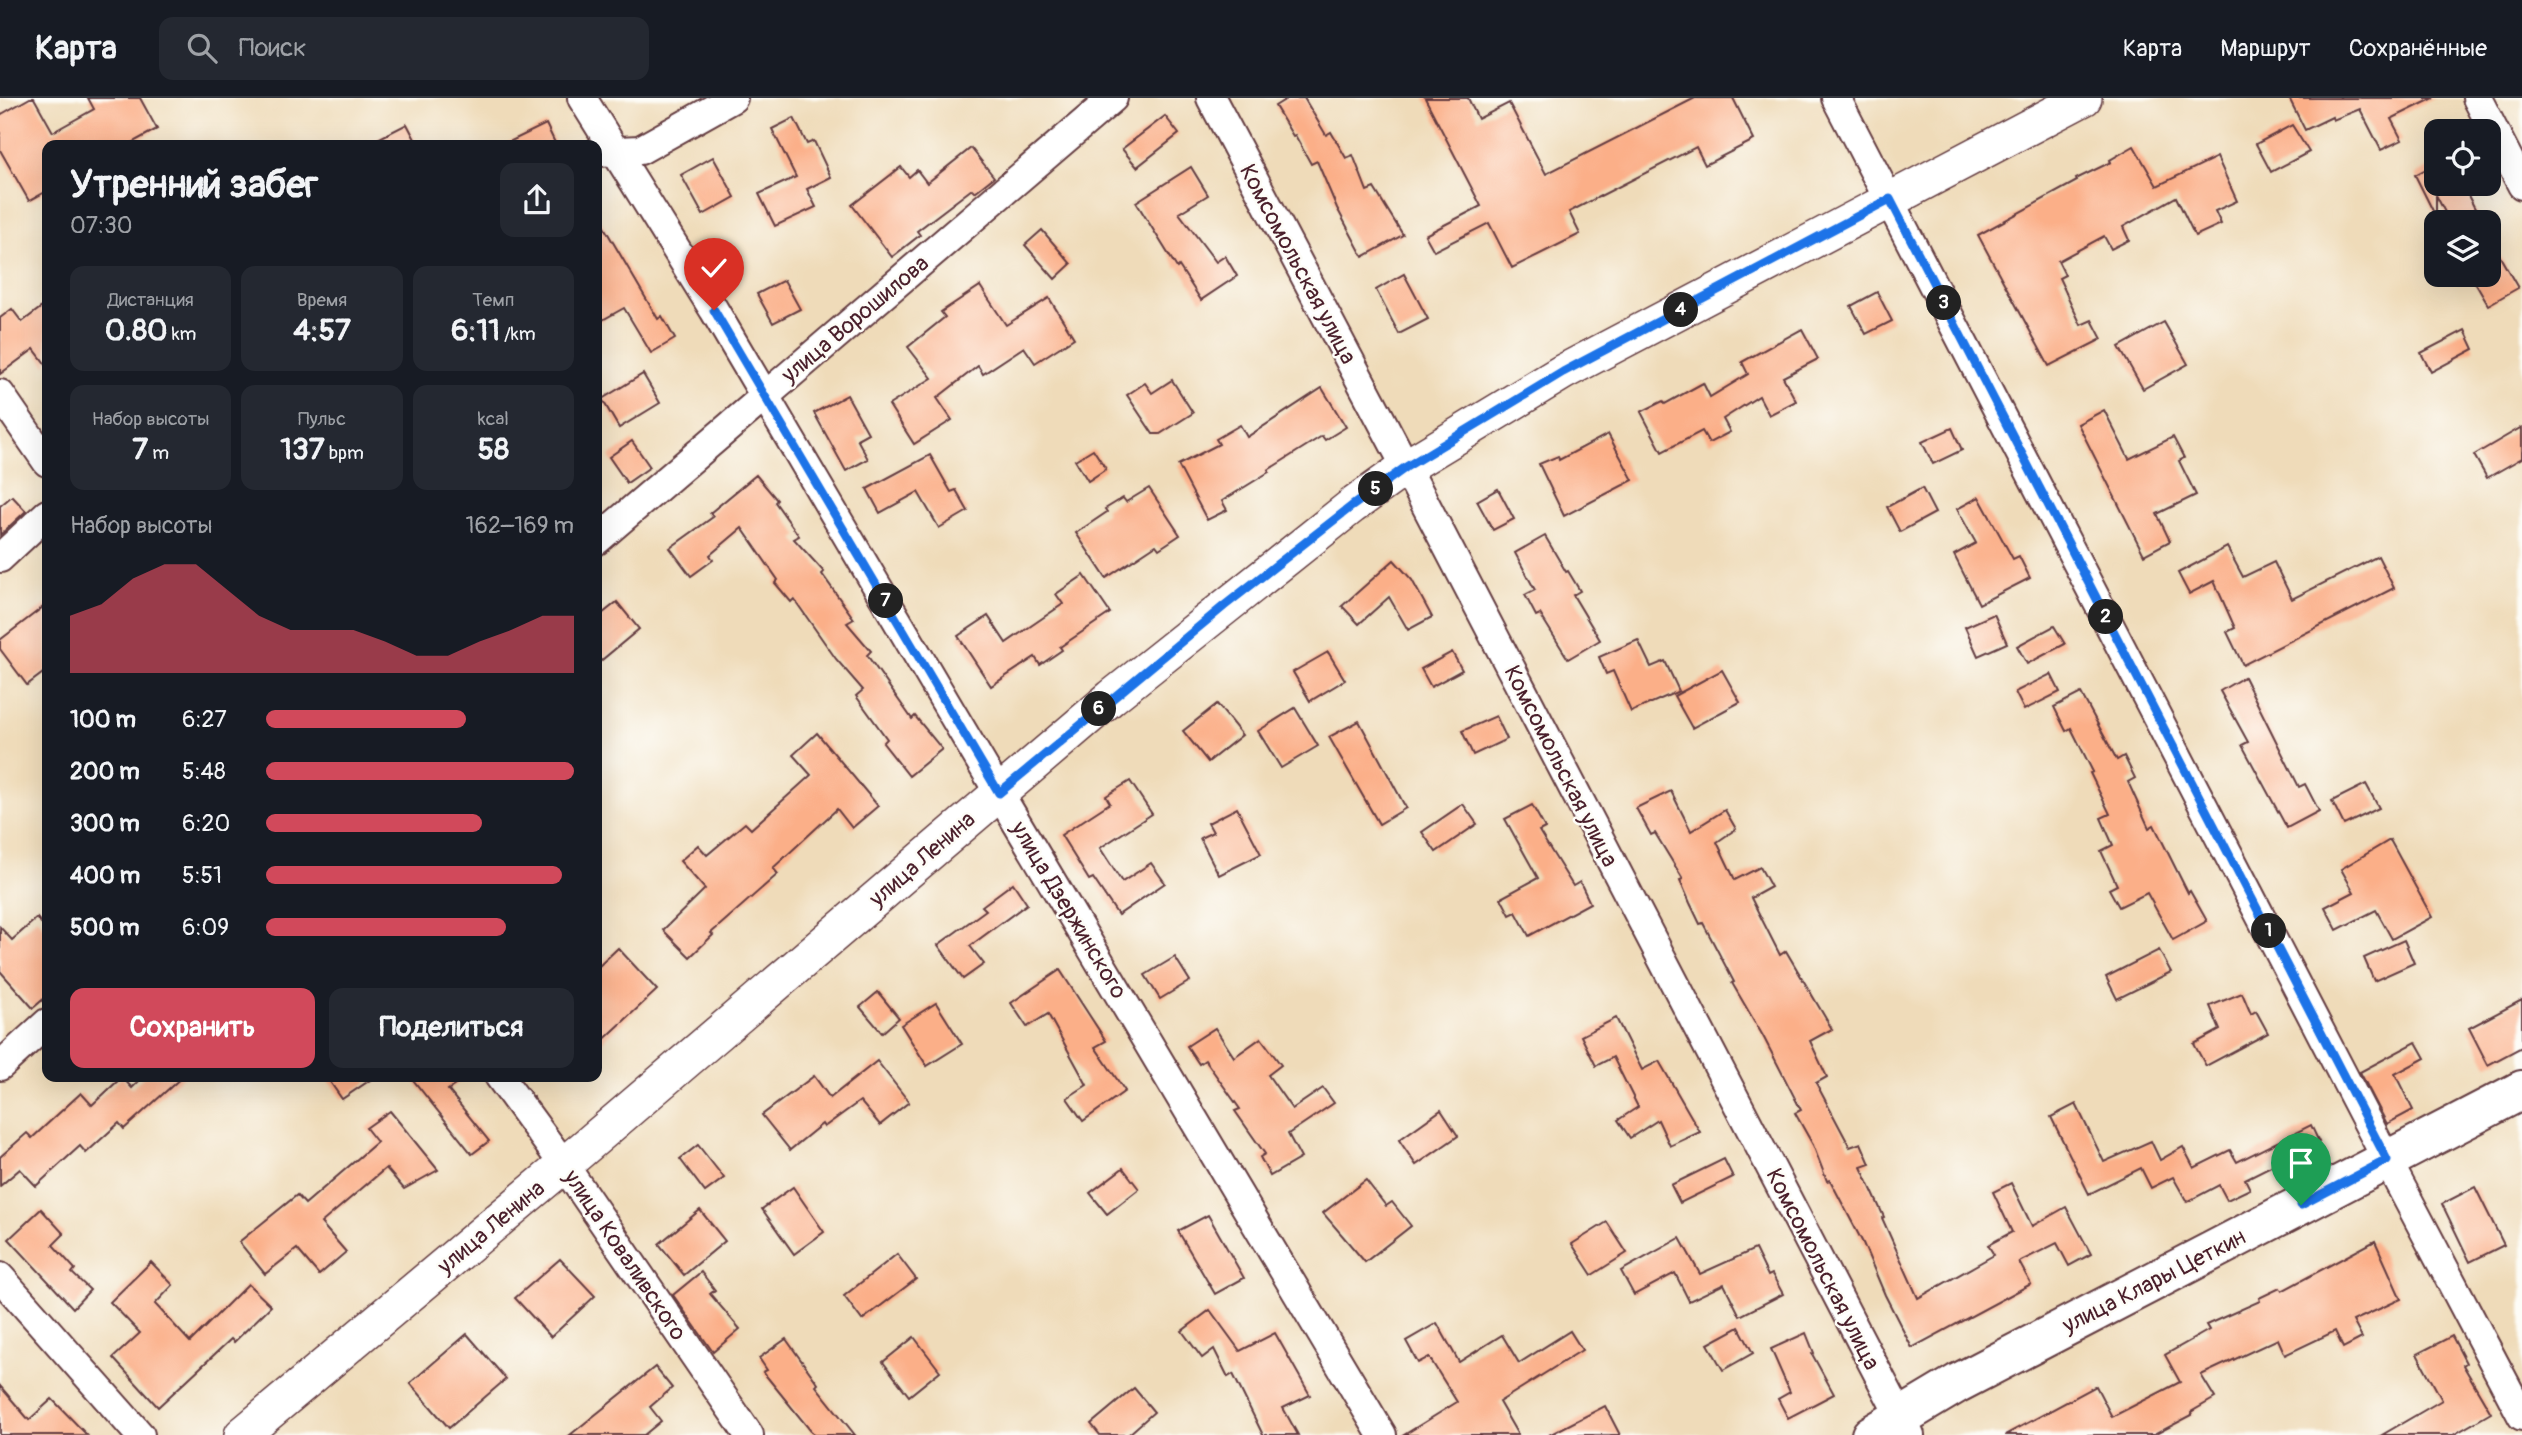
<!DOCTYPE html>
<html lang="ru">
<meta charset="utf-8">
<style>
:root{--surface:#171b24;--page:#242831;--text:#f1f3f6;--muted:#9ea1a6;--line:#363941;--accent:#d1495b}
body{margin:0;font-family:Pangolin,sans-serif;background:var(--page);color:var(--text);height:100vh;display:flex;flex-direction:column;font-size:26px;white-space:nowrap}
*{box-sizing:border-box;margin:0}
p{font-size:23px;color:var(--muted)}
.icon{flex:none;width:38px;height:38px;fill:none;stroke:currentColor;stroke-width:2;stroke-linecap:round;stroke-linejoin:round}
.map{position:relative;flex:1;overflow:hidden}
.side{position:absolute;left:42px;top:42px;width:560px;height:942px;display:flex;flex-direction:column;background:var(--surface);border-radius:14px;box-shadow:0 7px 28px #0002}
.side>*{flex:none}
.controls{position:absolute;left:2424px;top:21px;display:grid;gap:14px}
.controls a{display:grid;place-items:center;width:77px;height:77px;border-radius:14px;background:var(--surface);box-shadow:0 7px 28px #0002;font-size:35px}
.pin{position:absolute;display:grid;place-items:center;width:60px;height:60px;color:#fff;margin:-72px -30px;border-radius:50% 50% 50% 0;rotate:-45deg;box-shadow:0 0 7px #0007}
.pin .icon{rotate:45deg}
.km{position:absolute;width:35px;height:35px;margin:-18px;border-radius:50%;background:#222;color:#fff;font-size:19px;line-height:35px;text-align:center}
.round{display:grid;place-items:center;flex:none;width:74px;height:74px;border-radius:14px;background:var(--page)}
.summary{display:flex;align-items:center;justify-content:space-between;height:119px;padding:0 28px}
h1{font-size:38px;font-weight:700;line-height:52px}
.figures{display:grid;grid-template-columns:repeat(3,1fr);gap:10px;height:119px;padding:7px 28px}
.figures div{display:grid;align-content:center;border-radius:14px;background:var(--page);text-align:center}
.figures b{font-size:30px;font-weight:700}
.figures small{font-size:19px;font-weight:400}
.figures p{font-size:19px}
.chart{height:196px;padding:14px 28px}
.chart p{display:flex;justify-content:space-between}
.chart svg{width:100%;height:126px;margin-top:7px;fill:var(--accent);opacity:.7}
.action{display:flex;gap:14px;margin-top:auto;padding:14px 28px}
.action a{flex:1;height:80px;border-radius:14px;background:var(--accent);color:#fff;font-size:28px;font-weight:700;line-height:80px;text-align:center}
.action a+a{background:var(--page);color:var(--text)}
ul{padding:0 28px;list-style:none;font-size:23px}
li{display:grid;grid-template-columns:112px 84px 1fr;align-items:center;height:52px}
li i{height:18px;border-radius:9px;background:var(--accent)}
header{display:flex;align-items:center;gap:42px;box-sizing:border-box;height:98px;padding:0 35px;background:var(--surface);border-bottom:2px solid var(--line)}
header strong{font-size:33px}
nav{display:flex;gap:38px;margin-inline-start:auto;font-size:24px}
.search{width:490px;height:63px;background:var(--page);display:flex;align-items:center;gap:18px;box-sizing:border-box;padding:0 24px;border-radius:14px;color:var(--muted);font-size:26px}
.map>svg:first-child{display:block}
.building{fill:#fbaf88}
.lines{fill:none;stroke-linecap:round;stroke-linejoin:round}
.minor-casing{stroke:#633b40;stroke-width:32}
.tertiary-casing{stroke:#633b40;stroke-width:38}
.secondary-casing{stroke:#633b40;stroke-width:42}
.minor{stroke:#fff;stroke-width:28}
.tertiary{stroke:#fff;stroke-width:35}
.secondary{stroke:#fff;stroke-width:38}
.route-casing{stroke:#fff;stroke-width:14}
.route{stroke:#1a73e8;stroke-width:9}
.labels{text-anchor:middle;dominant-baseline:central;stroke-width:5;stroke-linejoin:round;paint-order:stroke}
.street-label{font-size:23px;fill:#4a1f2b;stroke:#fdfcf7}
</style>
<header>
<strong>Карта</strong>
<div class="search"><svg class="icon" aria-label="search" viewBox="0 0 24 24"><circle cx="10" cy="10" r="6"/><path d="M15 15l6 6"/></svg>Поиск</div>
<nav><a>Карта</a><a>Маршрут</a><a>Сохранённые</a></nav>
</header>
<div class="map">
<svg width="2522" height="1337" viewBox="0 0 2522 1337">
<rect width="100%" height="100%" fill="#fdfcf7"/>
<filter id="ink" filterUnits="userSpaceOnUse"><feTurbulence type="fractalNoise" baseFrequency=".0143" numOctaves="2"/><feDisplacementMap in="SourceGraphic" scale="14" xChannelSelector="R" yChannelSelector="G"/><feConvolveMatrix kernelMatrix="1 2 1 2 8 2 1 2 1" color-interpolation-filters="sRGB"/></filter>
<filter id="wash" filterUnits="userSpaceOnUse"><feTurbulence type="fractalNoise" baseFrequency=".00686" numOctaves="4" result="noise"/><feDisplacementMap in="SourceGraphic" scale="28" xChannelSelector="R" yChannelSelector="G"/><feGaussianBlur stdDeviation="1.57" result="paint"/><feColorMatrix in="noise" values="0 0 0 0 0 0 0 0 0 0 0 0 0 0 0 0 0 1.4 0 .05"/><feComposite in="paint" operator="in"/></filter>
<g filter="url(#wash)">
<rect width="100%" height="100%" fill="#efdbb9"/>
<g id="blocks">
<g class="building">
<polygon points="30,0 34,0 53,34 94,11 88,0 140,0 157,31 128,47 47,47 47,93 29,103 0,52 0,17"/>
<polygon points="1288,0 1304,0 1326,37 1331,34 1346,60 1353,57 1367,93 1374,90 1403,137 1363,159 1337,110 1317,63 1311,66 1295,37 1293,38 1275,8"/>
<polygon points="1425,0 1468,0 1478,21 1509,5 1546,76 1695,0 1733,0 1754,42 1705,67 1696,49 1569,114 1580,136 1512,170 1489,125 1434,153 1425,137 1481,108"/>
<polygon points="2289,0 2434,0 2391,21 2402,42 2381,52 2360,11 2333,22 2332,19 2305,32"/>
<polygon points="1165,18 1179,36 1137,69 1122,51"/>
<polygon points="794,20 807,46 814,43 831,79 807,91 816,109 775,128 759,96 796,79 772,31"/>
<polygon points="407,26 418,47 366,47"/>
<polygon points="546,26 556,47 503,47"/>
<polygon points="2292,27 2309,54 2271,74 2256,46"/>
<polygon points="2134,48 2157,88 2217,59 2237,103 2215,113 2221,126 2195,138 2176,99 2123,129 2129,142 2111,151 2104,138 2058,163 2065,177 2059,180 2081,227 2092,222 2102,241 2049,268 1978,137 2077,83 2076,81 2111,64 2110,62"/>
<polygon points="971,50 994,79 975,94 972,91 917,133 920,137 892,159 852,107 901,69 909,79 917,72 927,85"/>
<polygon points="713,59 735,99 703,117 681,77"/>
<polygon points="2436,66 2436,86 2462,86 2482,124 2450,124 2436,97 2436,119 2415,77"/>
<polygon points="1191,69 1208,97 1179,115 1216,164 1225,158 1237,178 1201,202 1179,168 1177,170 1136,104"/>
<polygon points="597,117 658,221 662,218 675,241 651,255 624,210 597,225"/>
<polygon points="1042,132 1071,166 1055,181 1025,147"/>
<polygon points="2488,138 2518,190 2488,207 2474,183 2488,177"/>
<polygon points="1404,176 1428,221 1399,236 1376,192"/>
<polygon points="784,182 800,211 773,225 757,196"/>
<polygon points="980,188 1006,227 1049,200 1074,240 1035,265 1024,249 983,276 978,268 937,300 952,322 914,346 889,307 932,280 908,249 945,219 941,214"/>
<polygon points="1877,194 1892,223 1866,236 1851,208"/>
<polygon points="47,205 47,268 34,251 0,276 0,220 12,211 22,224"/>
<polygon points="2164,224 2188,266 2143,291 2119,249"/>
<polygon points="1802,231 1818,261 1783,279 1796,303 1769,317 1759,298 1723,321 1730,334 1709,345 1702,333 1662,354 1641,314 1663,303 1665,306 1703,285 1710,299 1748,276 1742,264"/>
<polygon points="2465,232 2474,251 2431,274 2421,255"/>
<polygon points="643,276 660,305 619,330 602,301"/>
<polygon points="1172,282 1193,315 1160,336 1153,336 1127,297 1145,285 1152,295"/>
<polygon points="1322,290 1346,329 1325,342 1322,338 1268,372 1269,374 1222,403 1227,412 1207,422 1178,367 1219,346 1216,341 1240,327 1247,339"/>
<polygon points="847,297 868,335 857,341 868,361 846,373 814,315"/>
<polygon points="2104,312 2129,361 2173,339 2184,360 2179,363 2196,397 2157,416 2170,443 2144,457 2078,326"/>
<polygon points="2522,329 2522,360 2487,380 2474,357"/>
<polygon points="1952,330 1962,352 1933,366 1922,344"/>
<polygon points="1608,336 1633,382 1564,418 1539,366 1558,358 1559,362"/>
<polygon points="632,343 650,369 627,385 609,359"/>
<polygon points="1093,351 1106,371 1088,383 1075,362"/>
<polygon points="930,357 951,394 956,392 968,413 939,430 918,394 880,415 867,391"/>
<polygon points="756,377 777,402 775,404 799,438 794,441 824,474 822,476 854,521 847,525 871,553 867,557 912,621 915,618 942,651 909,678 883,645 887,641 856,598 863,592 836,561 794,501 791,504 775,485 778,482 742,430 710,457 713,462 691,478 670,450 713,419 710,415"/>
<polygon points="1149,390 1180,437 1159,451 1156,447 1106,480 1076,435 1107,414 1105,411 1123,400 1126,404"/>
<polygon points="1922,390 1935,415 1900,434 1887,409"/>
<polygon points="1498,391 1514,421 1493,432 1477,403"/>
<polygon points="12,398 26,413 0,437 0,408"/>
<polygon points="1979,399 2013,461 2019,458 2030,480 1979,506 1954,457 1976,445 1957,411"/>
<polygon points="1545,438 1566,474 1568,473 1580,493 1573,497 1600,542 1568,561 1540,516 1536,518 1525,497 1535,492 1515,455"/>
<polygon points="2227,449 2243,479 2274,464 2292,501 2378,458 2394,490 2243,567 2227,534 2235,530 2214,483 2189,496 2178,475"/>
<polygon points="1394,462 1412,482 1432,519 1408,532 1389,499 1359,526 1342,508"/>
<polygon points="1084,477 1110,515 1060,549 1062,552 1040,567 1035,559 991,588 958,538 988,518 1006,545 1063,506 1056,496"/>
<polygon points="617,504 639,531 597,566 597,520"/>
<polygon points="47,506 47,572 27,587 0,551 0,542"/>
<polygon points="1994,516 2007,545 1978,558 1965,529"/>
<polygon points="2054,528 2065,546 2027,566 2017,548"/>
<polygon points="1638,542 1651,569 1665,563 1679,593 1631,614 1613,573 1606,576 1599,559"/>
<polygon points="1328,554 1345,582 1310,603 1293,574"/>
<polygon points="1452,554 1462,572 1431,589 1421,571"/>
<polygon points="1722,572 1740,604 1692,630 1674,598"/>
<polygon points="2051,576 2060,594 2024,612 2015,594"/>
<polygon points="2244,579 2299,689 2305,686 2319,713 2287,730 2242,647 2248,644 2220,593"/>
<polygon points="2081,595 2117,662 2124,658 2135,680 2128,684 2149,730 2154,727 2188,795 2190,793 2207,823 2173,842 2147,795 2119,809 2109,791 2117,787 2101,753 2113,747 2101,720 2110,716 2090,675 2093,674 2071,630 2066,633 2054,609"/>
<polygon points="1217,606 1242,637 1208,664 1183,633"/>
<polygon points="1295,610 1318,648 1281,670 1258,633"/>
<polygon points="1496,618 1507,641 1473,657 1462,633"/>
<polygon points="1359,623 1406,710 1379,726 1329,639"/>
<polygon points="817,635 878,708 852,730 837,711 773,770 778,776 711,835 713,837 690,859 663,832 705,791 680,763 698,747 707,757 745,725 751,731 811,677 793,657"/>
<polygon points="1130,683 1152,716 1100,750 1122,784 1151,765 1165,785 1118,817 1093,780 1089,782 1061,737 1110,705 1106,698"/>
<polygon points="2366,686 2379,710 2344,727 2332,703"/>
<polygon points="1671,693 1691,733 1725,712 1736,731 1717,744 1735,782 1760,769 1771,789 1751,800 1780,857 1786,853 1832,931 1810,943 1827,979 1816,985 1850,1049 1861,1045 1870,1066 1861,1069 1884,1119 1882,1120 1918,1200 1994,1157 1988,1147 2012,1134 1993,1094 2011,1085 2032,1128 2066,1109 2091,1156 2069,1168 2057,1145 2019,1164 2031,1186 1912,1250 1885,1197 1863,1145 1830,1082 1827,1083 1813,1047 1795,1015 1801,1012 1763,938 1732,885 1734,884 1703,825 1700,826 1690,805 1680,782 1683,781 1655,735 1651,737 1636,710"/>
<polygon points="1463,706 1477,726 1436,754 1422,734"/>
<polygon points="1532,707 1545,730 1539,733 1573,788 1580,784 1590,805 1529,838 1516,814 1510,817 1501,800 1538,780 1505,721"/>
<polygon points="1237,710 1261,756 1219,777 1200,740 1213,734 1208,725"/>
<polygon points="2390,742 2432,819 2392,841 2376,812 2337,832 2325,809 2354,794 2341,771"/>
<polygon points="1013,785 1027,806 970,848 984,866 963,881 938,847 986,812 982,808"/>
<polygon points="37,820 47,832 47,898 33,910 0,873 0,829 12,842"/>
<polygon points="2404,842 2414,865 2374,883 2364,860"/>
<polygon points="618,850 657,892 597,948 597,870"/>
<polygon points="2159,852 2171,874 2117,901 2106,879"/>
<polygon points="1175,859 1190,883 1160,901 1145,877"/>
<polygon points="1060,872 1106,943 1095,949 1125,993 1083,1023 1067,1000 1087,987 1048,916 1027,929 1011,905"/>
<polygon points="878,894 899,920 882,935 860,909"/>
<polygon points="2242,895 2251,916 2256,913 2268,935 2206,968 2194,946 2220,932 2210,908"/>
<polygon points="2522,902 2522,949 2488,967 2469,930"/>
<polygon points="936,905 962,946 927,968 901,927"/>
<polygon points="1616,920 1642,972 1659,963 1700,1034 1670,1048 1658,1022 1630,1040 1618,1022 1638,1009 1613,959 1596,968 1581,938"/>
<polygon points="1215,930 1234,959 1261,940 1281,967 1268,977 1292,1011 1323,990 1334,1005 1288,1036 1301,1060 1270,1078 1260,1059 1265,1056 1235,1013 1240,1011 1205,962 1199,966 1187,948"/>
<polygon points="2416,944 2425,960 2395,976 2413,1012 2387,1026 2360,974"/>
<polygon points="877,963 909,1004 880,1027 860,1003 824,1029 822,1026 790,1052 762,1017 814,978 830,1000"/>
<polygon points="144,978 183,978 124,1031 119,1025 86,1055 80,1048 36,1088 20,1071 0,1088 0,1059 27,1035 32,1040 81,995 92,1007 122,979 132,990"/>
<polygon points="326,978 376,978 342,1001"/>
<polygon points="410,978 468,978 448,992 489,1043 472,1056"/>
<polygon points="2076,1006 2104,1064 2151,1043 2160,1062 2183,1049 2194,1070 2230,1052 2237,1064 2311,1027 2319,1044 2245,1081 2250,1091 2227,1102 2219,1087 2187,1104 2173,1079 2151,1090 2141,1070 2089,1096 2051,1019"/>
<polygon points="1441,1012 1458,1038 1416,1067 1399,1042"/>
<polygon points="390,1013 438,1072 404,1091 386,1070 321,1125 346,1154 319,1177 297,1151 265,1176 239,1144 297,1097 305,1106 377,1044 366,1030"/>
<polygon points="698,1047 724,1080 705,1094 680,1061"/>
<polygon points="1724,1061 1733,1079 1680,1105 1671,1087"/>
<polygon points="1123,1070 1139,1091 1107,1116 1090,1095"/>
<polygon points="1366,1082 1386,1108 1392,1104 1411,1128 1365,1164 1323,1115"/>
<polygon points="793,1089 824,1134 794,1156 762,1111"/>
<polygon points="2475,1089 2504,1147 2470,1164 2442,1106"/>
<polygon points="41,1111 64,1136 53,1147 75,1171 72,1175 90,1192 73,1210 9,1141"/>
<polygon points="700,1112 725,1143 684,1177 659,1146"/>
<polygon points="1208,1117 1244,1180 1215,1196 1178,1133"/>
<polygon points="1607,1124 1627,1155 1592,1177 1572,1146"/>
<polygon points="1680,1140 1700,1176 1755,1151 1768,1178 1772,1176 1783,1196 1740,1218 1724,1186 1689,1203 1675,1175 1634,1197 1621,1173"/>
<polygon points="2375,1143 2401,1201 2353,1223 2362,1240 2343,1250 2335,1233 2285,1257 2278,1241 2201,1277 2215,1300 2191,1314 2192,1317 2154,1337 2005,1337 2096,1288 2112,1319 2180,1284 2165,1257 2209,1232 2206,1227 2260,1203 2259,1200 2280,1190 2282,1193"/>
<polygon points="897,1156 916,1181 862,1222 844,1198"/>
<polygon points="560,1161 595,1198 551,1239 515,1200"/>
<polygon points="151,1164 173,1187 155,1206 190,1244 248,1186 271,1208 234,1244 231,1241 158,1309 113,1260 140,1235 110,1204"/>
<polygon points="701,1174 715,1192 710,1196 740,1231 713,1254 673,1197"/>
<polygon points="1210,1212 1240,1253 1275,1235 1310,1297 1283,1310 1298,1337 1263,1337 1233,1276 1228,1279 1214,1251 1202,1260 1182,1233"/>
<polygon points="1437,1225 1459,1264 1502,1237 1519,1265 1570,1233 1582,1252 1499,1304 1518,1337 1404,1337 1457,1304 1429,1259 1418,1265 1406,1243"/>
<polygon points="1739,1229 1753,1255 1723,1272 1708,1246"/>
<polygon points="1806,1235 1814,1255 1812,1256 1834,1296 1788,1320 1778,1301 1790,1294 1771,1251"/>
<polygon points="467,1236 506,1281 449,1330 410,1285"/>
<polygon points="2452,1238 2466,1265 2463,1267 2491,1315 2453,1337 2382,1337 2442,1302 2417,1256"/>
<polygon points="914,1239 940,1273 909,1298 883,1264"/>
<polygon points="786,1241 818,1286 816,1288 855,1337 814,1337 763,1274 767,1272 759,1260"/>
<polygon points="655,1269 672,1290 650,1309 661,1323 644,1337 570,1337"/>
<polygon points="0,1288 29,1322 52,1301 87,1337 0,1337"/>
<polygon points="1134,1290 1154,1314 1128,1337 1100,1337 1091,1326"/>
<polygon points="1605,1308 1620,1337 1549,1337"/>
</g>
</g>
</g>
<g filter="url(#ink)">
<use href="#blocks" fill-opacity="0" stroke="#633b40" stroke-width="2"/>
<g class="lines">
<g class="minor-casing">
<g id="minor">
<polyline points="582,0 714,212 999,695 1382,1337"/>
<polyline points="1211,0 1406,369 1910,1337"/>
<polyline points="1836,0 2387,1062 2522,1318"/>
<polyline points="2477,0 2522,87"/>
<polyline points="598,54 640,52 733,0"/>
<polyline points="0,296 47,364"/>
<polyline points="597,442 1113,0"/>
<polyline points="0,460 47,416"/>
<polyline points="0,968 47,925"/>
<polyline points="499,978 564,1067 749,1337"/>
<polyline points="0,1179 140,1337"/>
</g>
</g>
<g class="tertiary-casing">
<polyline id="tertiary" points="242,1337 564,1067 1112,599 1352,408 1406,369 1563,274 2084,0"/>
</g>
<g class="secondary-casing">
<polyline id="secondary" points="1871,1337 1958,1285 2522,992"/>
</g>
<use href="#minor" class="minor"/>
<use href="#tertiary" class="tertiary"/>
<use href="#secondary" class="secondary"/>
</g>
</g>
<g class="lines" filter="url(#ink)">
<g class="route-casing">
<polyline id="route" points="714,212 999,695 1224,508 1352,408 1406,369 1563,274 1890,101 2387,1062 2301,1107"/>
</g>
<use href="#route" class="route"/>
</g>
<g class="labels">
<g class="street-label">
<text transform="translate(1298 166) rotate(62)">Комсомольская улица</text>
<text transform="translate(855 221) rotate(-40)">улица Ворошилова</text>
<text transform="translate(1561 668) rotate(63)">Комсомольская улица</text>
<text transform="translate(922 761) rotate(-41)">улица Ленина</text>
<text transform="translate(1069 812) rotate(59)">улица Дзержинского</text>
<text transform="translate(491 1129) rotate(-40)">улица Ленина</text>
<text transform="translate(625 1157) rotate(56)">улица Коваливского</text>
<text transform="translate(1823 1171) rotate(63)">Комсомольская улица</text>
<text transform="translate(2154 1183) rotate(-27)">улица Клары Цеткин</text>
</g>
</g>
</svg>
<div class="controls">
<a><svg class="icon" aria-label="locate" viewBox="0 0 24 24"><circle cx="12" cy="12" r="6"/><path d="M12 2v4M12 18v4M2 12h4M18 12h4"/></svg></a>
<a><svg class="icon" aria-label="layers" viewBox="0 0 24 24"><path d="M12 4l9 5-9 5-9-5zM3 14l9 5 9-5"/></svg></a>
</div>
<div class="pin" style="left:2301px;top:1107px;background:#1e9e55"><svg class="icon" aria-label="arrive" viewBox="0 0 24 24"><path d="M6 21V4h12l-3 4 3 4H6"/></svg></div>
<div class="pin" style="left:714px;top:212px;background:#d93025"><svg class="icon" aria-label="check" viewBox="0 0 24 24"><path d="M5 12l5 5 9-10"/></svg></div>
<b class="km" style="left:2269px;top:833px">1</b>
<b class="km" style="left:2106px;top:519px">2</b>
<b class="km" style="left:1944px;top:205px">3</b>
<b class="km" style="left:1681px;top:212px">4</b>
<b class="km" style="left:1376px;top:391px">5</b>
<b class="km" style="left:1099px;top:611px">6</b>
<b class="km" style="left:886px;top:503px">7</b>
<section class="side">
<div class="summary"><div><h1>Утренний забег</h1><p>07:30</p></div><a class="round"><svg class="icon" aria-label="share" viewBox="0 0 24 24"><path d="M12 15V3M7 8l5-5 5 5M5 13v7h14v-7"/></svg></a></div>
<div class="figures">
<div><p>Дистанция</p><b>0.80<small> km</small></b></div>
<div><p>Время</p><b>4:57</b></div>
<div><p>Темп</p><b>6:11<small> /km</small></b></div>
</div>
<div class="figures">
<div><p>Набор высоты</p><b>7<small> m</small></b></div>
<div><p>Пульс</p><b>137<small> bpm</small></b></div>
<div><p>kcal</p><b>58</b></div>
</div>
<div class="chart"><p><span>Набор высоты</span>162–169 m</p>
<svg viewBox="0 0 160 44" preserveAspectRatio="none"><path d="M0 44V24L10 20L20 11L30 6L40 6L50 15L60 24L70 29L80 29L90 29L100 33L110 38L120 38L130 33L140 29L150 24L160 24V44z"/></svg>
</div>
<ul>
<li><b>100 m</b>6:27<i style="width:65%"></i></li>
<li><b>200 m</b>5:48<i style="width:100%"></i></li>
<li><b>300 m</b>6:20<i style="width:70%"></i></li>
<li><b>400 m</b>5:51<i style="width:96%"></i></li>
<li><b>500 m</b>6:09<i style="width:78%"></i></li>
</ul>
<div class="action"><a>Сохранить</a><a>Поделиться</a></div>
</section>
</div>
